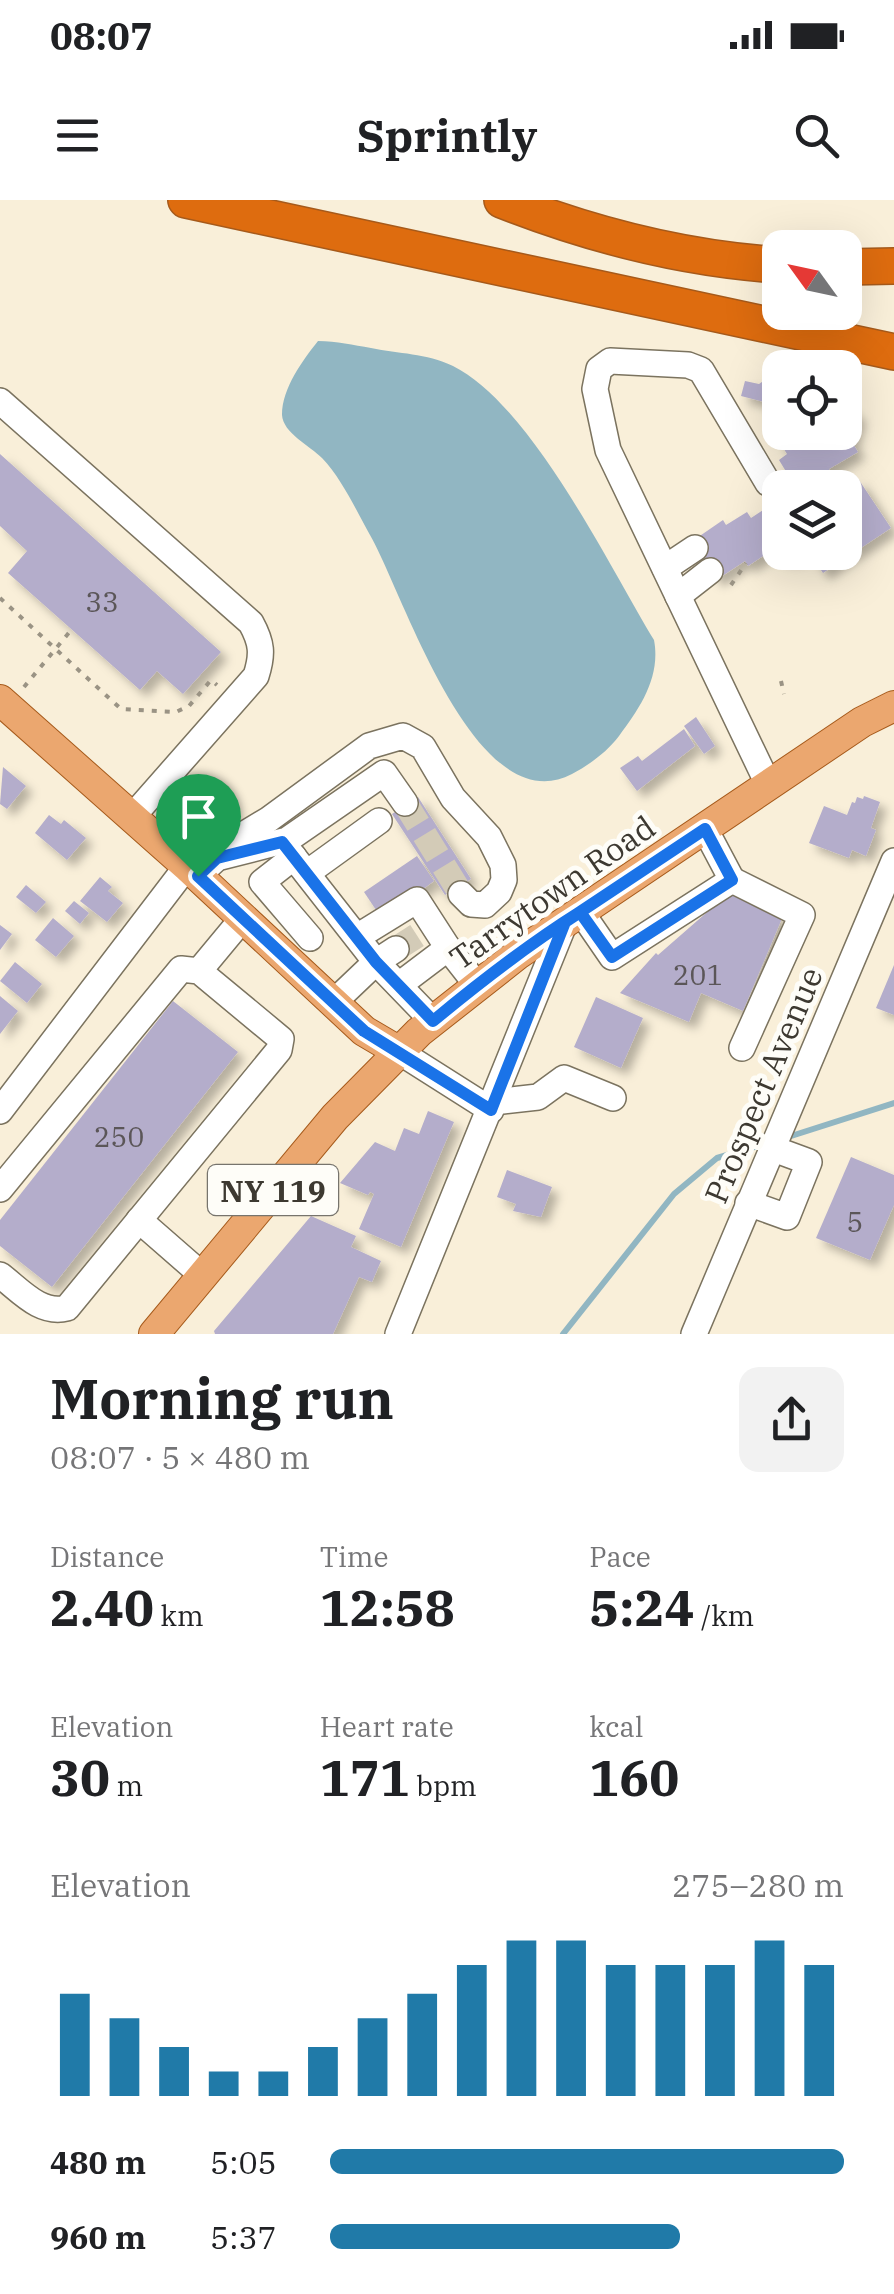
<!DOCTYPE html>
<meta charset="utf-8">
<style>
:root{--surface:#fff;--page:#f2f2f2;--text:#202124;--muted:#757577;--accent:#207aa8}
body{margin:0;font-family:"IBM Plex Serif",serif;background:var(--page);color:var(--text);height:100vh;display:flex;flex-direction:column;font-size:38px;white-space:nowrap}
*{box-sizing:border-box;margin:0}
p{font-size:32px;color:var(--muted)}
.icon{flex:none;width:55px;height:55px;fill:none;stroke:currentColor;stroke-width:2;stroke-linecap:round;stroke-linejoin:round}
.map{position:relative;height:1134px;overflow:hidden}
.sheet{display:flex;flex-direction:column;background:var(--surface);flex:1}
.sheet>*{flex:none}
.needle{width:65px;rotate:303deg}
.tools{position:absolute;left:762px;top:30px;display:grid;gap:20px}
.tools a{display:grid;place-items:center;width:100px;height:100px;border-radius:20px;background:var(--surface);box-shadow:0 10px 40px #0002;font-size:50px}
.pin{position:absolute;display:grid;place-items:center;width:85px;height:85px;color:#fff;margin:-102px -42px;border-radius:50% 50% 50% 0;rotate:-45deg;box-shadow:0 0 10px #0007}
.pin .icon{rotate:45deg}
.round{display:grid;place-items:center;flex:none;width:105px;height:105px;border-radius:20px;background:var(--page)}
.overview{display:flex;align-items:center;justify-content:space-between;height:170px;padding:0 50px}
h1{font-size:55px;font-weight:700;line-height:75px}
.metrics{display:grid;grid-template-columns:repeat(3,1fr);gap:15px;height:170px;padding:10px 50px}
.metrics div{display:grid;align-content:center}
.metrics b{font-size:50px;font-weight:700}
.metrics small{font-size:28px;font-weight:400}
.metrics p{font-size:28px}
.chart{height:280px;padding:20px 50px}
.chart p{display:flex;justify-content:space-between}
.chart svg{width:100%;height:180px;margin-top:10px;stroke:var(--accent);stroke-width:6}
ul{padding:0 50px;list-style:none;font-size:32px}
li{display:grid;grid-template-columns:160px 120px 1fr;align-items:center;height:75px}
li i{height:25px;border-radius:12px;background:var(--accent)}
.status{display:flex;justify-content:space-between;align-items:center;height:70px;padding:0 50px;background:var(--surface);direction:ltr}
.status svg{height:28px;fill:currentColor}
header{display:flex;justify-content:space-between;align-items:center;height:130px;padding:0 50px;background:var(--surface);font-size:45px;font-weight:700}
.map>svg:first-child{display:block}
.water{fill:#91b6c2}
.lines{fill:none;stroke-linecap:round;stroke-linejoin:round}
.stream{stroke:#91b6c2;stroke-width:6}
.building{fill:#b4adcb;filter:url(#shadow)}
.minor-tunnel{stroke:#d3cbb7;stroke-width:25;stroke-dasharray:25 12;stroke-linecap:butt}
.minor-casing{stroke:#7b735f;stroke-width:28}
.major-casing{stroke:#a65a1b;stroke-width:32}
.highway-casing{stroke:#a65a1b;stroke-width:38}
.path{stroke:#9a9384;stroke-width:4;stroke-dasharray:5 8;stroke-linecap:butt}
.minor{stroke:#fff;stroke-width:25}
.major{stroke:#eba76f;stroke-width:30}
.highway{stroke:#de6c0f;stroke-width:35}
.route-casing{stroke:#fff;stroke-width:20}
.route{stroke:#1a73e8;stroke-width:12}
.labels{text-anchor:middle;dominant-baseline:central;stroke-width:10;stroke-linejoin:round;paint-order:stroke}
.number-label{font-size:28px;fill:#5b5658}
.shield{fill:#fefdf8;stroke:#77746d;stroke-width:2.5}
.shield-label{font-size:30px;font-weight:bold;fill:#3d3931}
.street-label{font-size:32px;fill:#3d3931;stroke:#fefdf8}
</style>
<div class="status"><b>08:07</b><svg viewBox="0 0 49 12"><path d="M0 12V9h3v3zM5 12V6h3v6zM10 12V3h3v9zM15 12V0h3v12zM26 1h20v11H26zM47 4h2v5h-2z"/></svg></div>
<header><svg class="icon" aria-label="menu" viewBox="0 0 24 24"><path d="M4 6h16M4 12h16M4 18h16"/></svg>Sprintly<svg class="icon" aria-label="search" viewBox="0 0 24 24"><circle cx="10" cy="10" r="6"/><path d="M15 15l6 6"/></svg></header>
<div class="map">
<svg width="894" height="1134" viewBox="0 0 894 1134">
<defs>
<filter id="shadow"><feDropShadow dx="7" dy="7" stdDeviation="5" flood-color="#0004"/></filter>
</defs>
<rect width="100%" height="100%" fill="#f9efd9"/>
<path class="water" d="M318,141C337,141 353,145 371,148C399,154 426,153 453,166C531,205 608,364 654,440C661,477 640,508 619,536C607,552 589,565 572,574C475,625 403,392 370,335C356,310 342,279 322,258C310,246 283,233 282,215C282,188 303,160 318,141Z"/>
<g class="lines">
<g class="stream">
<polyline points="788,937 894,903"/>
<polyline points="563,1134 674,994 717,958 761,945"/>
</g>
</g>
<g class="building">
<polygon points="769,177 780,178 780,206 741,196 745,181 759,184"/>
<polygon points="845,203 859,216 852,242 858,252 829,269 840,288 796,288 779,260 787,254 769,225 780,218 780,232 845,232"/>
<polygon points="0,254 221,452 183,494 157,471 140,490 8,373 27,351 0,326"/>
<polygon points="859,280 891,328 823,373 809,352 845,352 845,290"/>
<polygon points="780,299 780,352 808,352 789,358 774,354 772,350 748,366 745,361 716,380 691,342 723,320 726,325 747,312 751,318"/>
<polygon points="696,517 715,546 704,554 684,526"/>
<polygon points="684,529 695,546 637,591 620,568 638,556 642,561"/>
<polygon points="3,567 26,586 7,609 0,604"/>
<polygon points="864,596 880,602 871,628 876,630 866,656 852,650 849,658 809,643 824,606 847,615 852,602 855,603 857,597 863,599"/>
<polygon points="418,597 471,679 445,695 392,614"/>
<polygon points="49,615 61,624 64,620 86,638 67,660 35,633"/>
<polygon points="417,656 434,681 382,719 364,692"/>
<polygon points="100,677 112,687 108,691 123,703 107,722 80,701"/>
<polygon points="26,685 46,702 36,713 16,697"/>
<polygon points="729,693 783,716 743,811 701,793 689,822 620,793 656,753 658,755"/>
<polygon points="74,701 89,713 80,724 65,711"/>
<polygon points="53,718 74,736 56,757 35,740"/>
<polygon points="0,725 12,734 0,750"/>
<polygon points="15,762 42,784 27,803 0,781"/>
<polygon points="894,765 894,815 876,808"/>
<polygon points="0,796 18,811 0,834"/>
<polygon points="596,797 643,818 621,868 574,847"/>
<polygon points="173,801 238,852 52,1087 0,1046 0,1020"/>
<polygon points="428,911 454,922 401,1047 359,1029 374,994 370,992 368,995 340,983 375,942 395,951 404,928 419,934"/>
<polygon points="851,957 894,975 894,1005 870,1060 816,1038"/>
<polygon points="507,970 552,987 541,1017 513,1011 516,1004 497,997"/>
<polygon points="311,1016 356,1036 351,1047 381,1061 372,1082 359,1077 333,1134 215,1134 214,1131"/>
</g>
<g class="lines">
<g class="minor-tunnel">
<polyline points="405,603 461,694"/>
<polyline points="396,749 424,731"/>
</g>
<g class="minor-casing">
<g id="minor">
<path d="M0,201L251,423C262,443 263,454 256,476L132,617"/>
<polyline points="768,283 701,170 688,165 610,161 599,169 595,189 608,250 769,586"/>
<polyline points="665,368 695,348"/>
<polyline points="678,396 710,371"/>
<polyline points="282,642 376,762 334,802"/>
<polyline points="294,657 262,682 310,738"/>
<polyline points="217,658 216,645 225,637 243,635 268,620 369,546 403,536 423,547 453,598 489,637 503,665 504,680 499,692 485,705 471,704 461,694"/>
<polyline points="205,669 217,658 287,640 384,573 405,603"/>
<polyline points="307,673 379,621"/>
<polyline points="732,680 802,715 742,848"/>
<polyline points="581,712 612,757 732,680 705,629"/>
<polyline points="357,737 417,700 448,748 477,785"/>
<polyline points="396,749 376,762 433,821"/>
<polyline points="199,771 243,718"/>
<polyline points="399,785 448,748"/>
<polyline points="398,851 491,910"/>
<polyline points="494,902 538,897 564,878 613,898"/>
<polyline points="0,911 187,666"/>
<path d="M0,989L181,769L199,771L281,839L279,850L67,1108C40,1115 20,1090 0,1075"/>
<polyline points="748,1003 787,1017 809,962 771,948"/>
<polyline points="139,1020 202,1075"/>
<polyline points="398,1134 565,722"/>
<polyline points="694,1134 894,661"/>
</g>
</g>
<g class="major-casing">
<g id="major">
<polyline points="0,500 187,666 364,831 398,851"/>
<polyline points="154,1134 335,917 419,832 518,754 862,522 894,506"/>
</g>
</g>
<g class="highway-casing">
<g id="highway">
<polyline points="186,0 894,152"/>
<path d="M502,0C591,35 684,59 780,65"/>
<polyline points="845,67 894,66"/>
</g>
</g>
<g class="path">
<polyline points="731,385 746,363"/>
<polyline points="0,398 121,509 176,512 189,506 211,480 217,485"/>
<polyline points="781,481 784,494"/>
<polyline points="24,487 72,429"/>
</g>
<use href="#minor" class="minor"/>
<use href="#major" class="major"/>
<use href="#highway" class="highway"/>
</g>
<g class="lines">
<g class="route-casing">
<path id="route" d="M198,676L364,831L491,910L565,722L705,629L732,680L612,757L580,712C529,744 480,782 433,821L376,762L282,642L217,658L198,676"/>
</g>
<use href="#route" class="route"/>
</g>
<g class="labels">
<g class="number-label">
<text x="102" y="401">33</text>
<text x="698" y="774">201</text>
<text x="119" y="936">250</text>
<text x="855" y="1021">5</text>
</g>
<rect class="shield" x="208" y="965" width="130" height="50" rx="8"/>
<g class="shield-label">
<text x="273" y="990">NY 119</text>
</g>
<g class="street-label">
<text transform="translate(552 692) rotate(-35)">Tarrytown Road</text>
<text transform="translate(763 885) rotate(-67)">Prospect Avenue</text>
</g>
</g>
</svg>
<div class="tools">
<a><svg class="needle" viewBox="-14 -14 28 28"><path d="M0-13l5 13h-10z" fill="#e53935"/><path d="M0 13l5-13h-10z" fill="#757577"/></svg></a>
<a><svg class="icon" aria-label="locate" viewBox="0 0 24 24"><circle cx="12" cy="12" r="6"/><path d="M12 2v4M12 18v4M2 12h4M18 12h4"/></svg></a>
<a><svg class="icon" aria-label="layers" viewBox="0 0 24 24"><path d="M12 4l9 5-9 5-9-5zM3 14l9 5 9-5"/></svg></a>
</div>
<div class="pin" style="left:198px;top:676px;background:#1e9e55"><svg class="icon" aria-label="arrive" viewBox="0 0 24 24"><path d="M6 21V4h12l-3 4 3 4H6"/></svg></div>
</div>
<section class="sheet">
<div class="overview"><div><h1>Morning run</h1><p>08:07 · 5 × 480 m</p></div><a class="round"><svg class="icon" aria-label="share" viewBox="0 0 24 24"><path d="M12 15V3M7 8l5-5 5 5M5 13v7h14v-7"/></svg></a></div>
<div class="metrics">
<div><p>Distance</p><b>2.40<small> km</small></b></div>
<div><p>Time</p><b>12:58</b></div>
<div><p>Pace</p><b>5:24<small> /km</small></b></div>
</div>
<div class="metrics">
<div><p>Elevation</p><b>30<small> m</small></b></div>
<div><p>Heart rate</p><b>171<small> bpm</small></b></div>
<div><p>kcal</p><b>160</b></div>
</div>
<div class="chart"><p><span>Elevation</span>275–280 m</p>
<svg viewBox="0 0 160 44" preserveAspectRatio="none"><path d="M5 44V19M15 44V25M25 44V32M35 44V38M45 44V38M55 44V32M65 44V25M75 44V19M85 44V12M95 44V6M105 44V6M115 44V12M125 44V12M135 44V12M145 44V6M155 44V12"/></svg>
</div>
<ul>
<li><b>480 m</b>5:05<i style="width:100%"></i></li>
<li><b>960 m</b>5:37<i style="width:68%"></i></li>
</ul>
</section>
